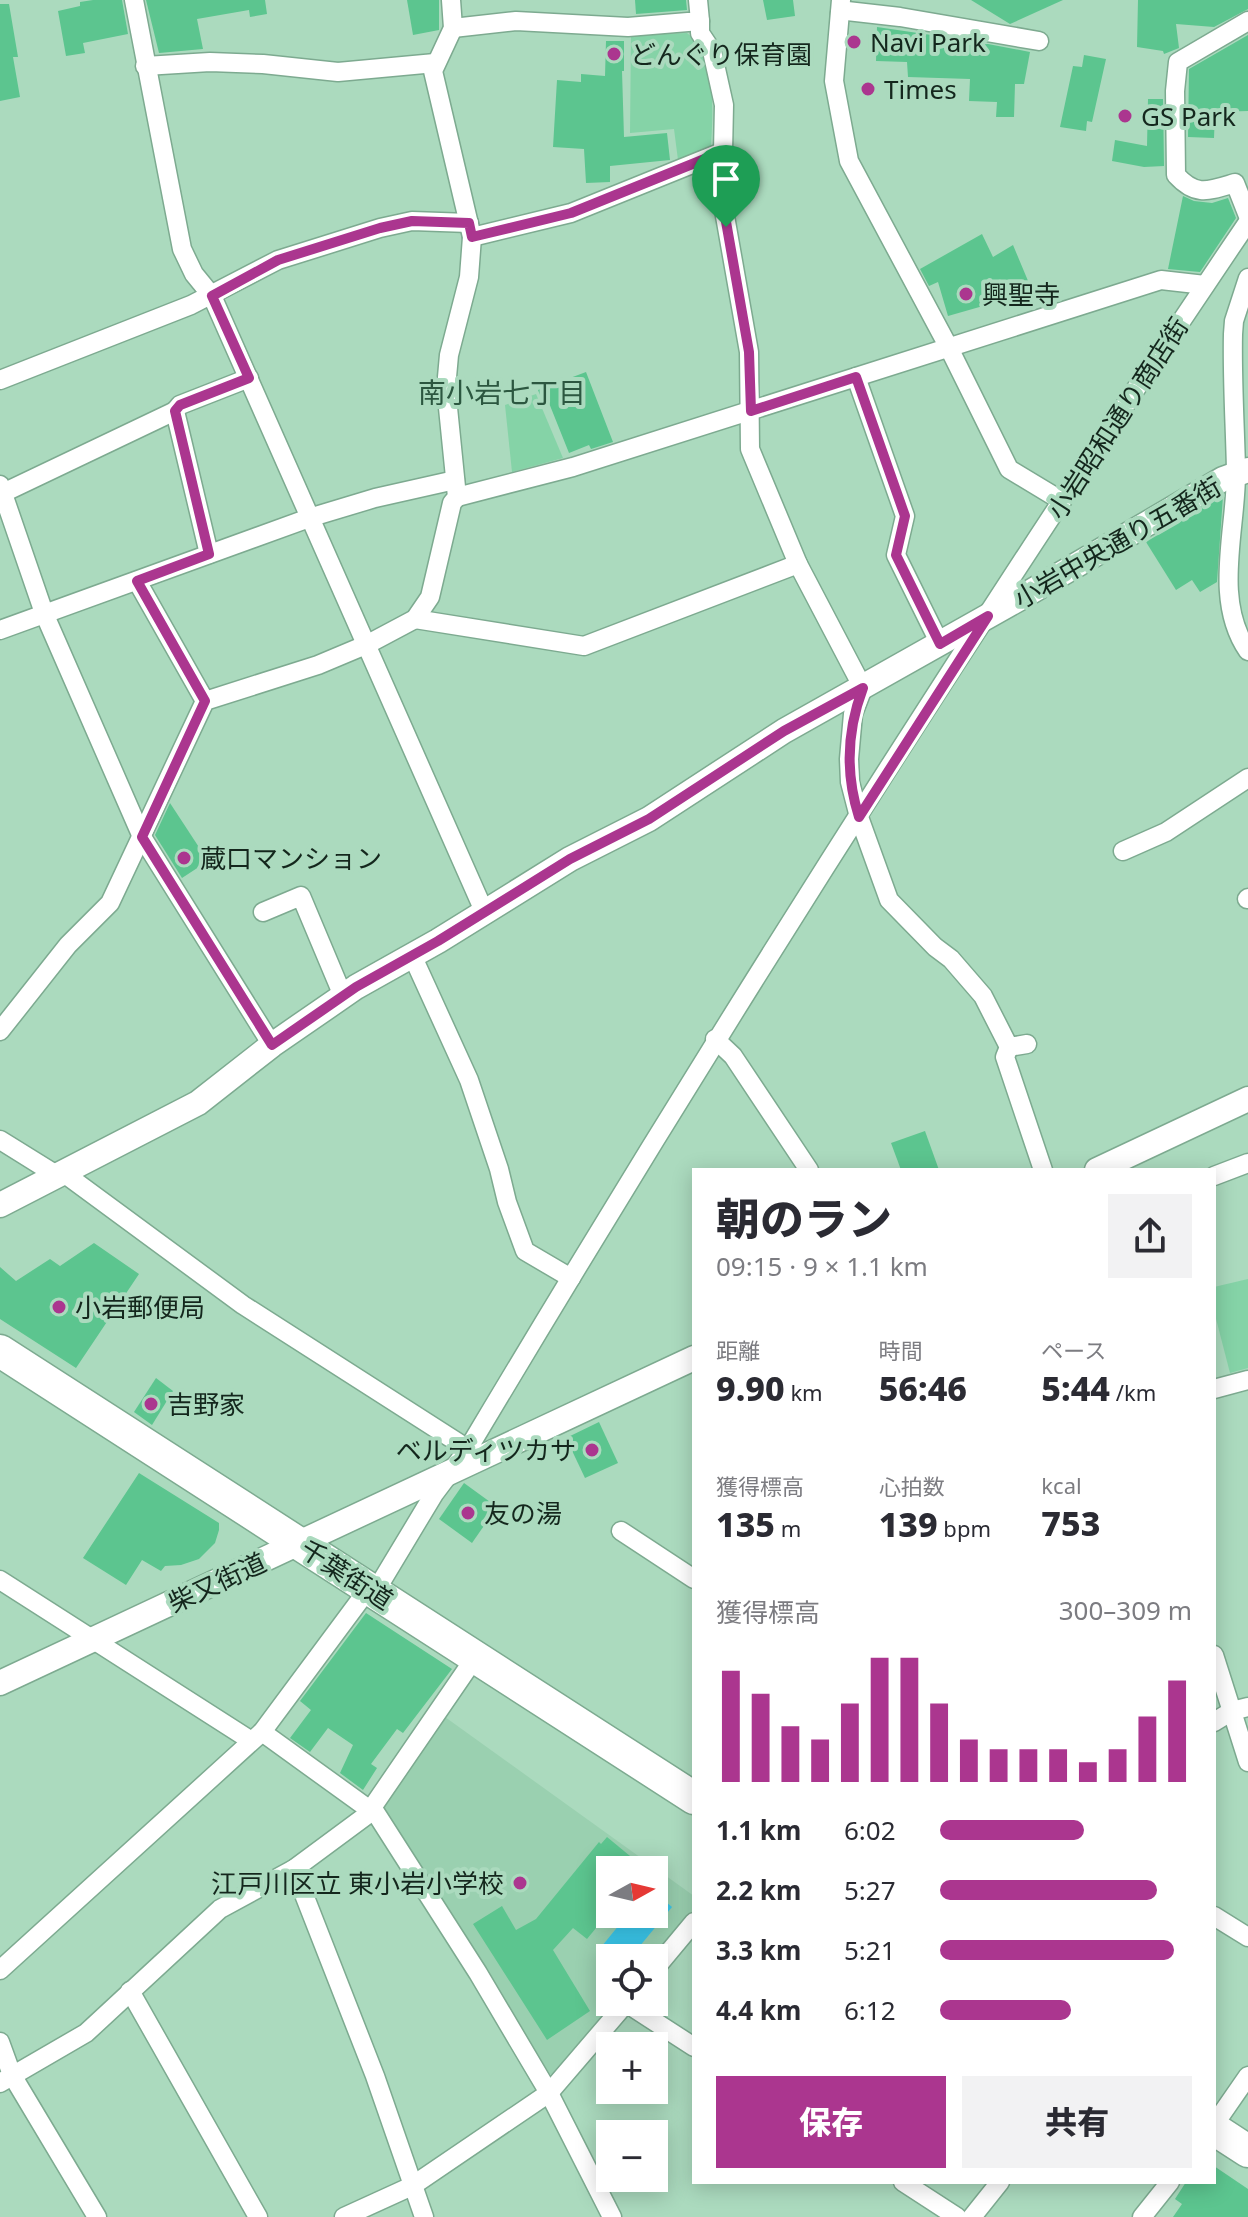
<!DOCTYPE html>
<html lang="ja">
<meta charset="utf-8">
<style>
:root{--surface:#fff;--page:#f2f2f3;--text:#2b2b33;--muted:#7c7c81;--accent:#ab368f}
body{margin:0;font-family:"Noto Sans","Noto Sans JP",sans-serif;background:var(--page);color:var(--text);height:100vh;display:flex;flex-direction:column;font-size:30px;white-space:nowrap}
*{box-sizing:border-box;margin:0}
p{font-size:26px;color:var(--muted)}
.icon{flex:none;width:44px;height:44px;fill:none;stroke:currentColor;stroke-width:2;stroke-linecap:round;stroke-linejoin:round}
.map{position:relative;flex:1;overflow:hidden}
.details{position:absolute;left:692px;top:1168px;width:524px;height:1016px;display:flex;flex-direction:column;background:var(--surface);border-radius:0px;box-shadow:0 4px 20px #0003}
.details>*{flex:none}
.needle{width:52px;rotate:82deg}
.controls{position:absolute;left:596px;top:1856px;display:grid;gap:16px}
.controls a{display:grid;place-items:center;width:72px;height:72px;border-radius:0px;background:var(--surface);box-shadow:0 4px 20px #0003;font-size:40px}
.pin{position:absolute;display:grid;place-items:center;width:68px;height:68px;color:#fff;margin:-82px -34px;border-radius:50% 50% 50% 0;rotate:-45deg;box-shadow:0 0 8px #0007}
.pin .icon{rotate:45deg}
.round{display:grid;place-items:center;flex:none;width:84px;height:84px;border-radius:0px;background:var(--page)}
.summary{display:flex;align-items:center;justify-content:space-between;height:136px;padding:0 24px}
h1{font-size:44px;font-weight:800;line-height:60px}
.figures{display:grid;grid-template-columns:repeat(3,1fr);gap:12px;height:136px;padding:8px 24px}
.figures div{display:grid;align-content:center}
.figures b{font-size:34px;font-weight:800}
.figures small{font-size:22px;font-weight:400}
.figures p{font-size:22px}
.chart{height:224px;padding:16px 24px}
.chart p{display:flex;justify-content:space-between}
.chart svg{width:100%;height:144px;margin-top:8px;stroke:var(--accent);stroke-width:6}
.primary-button{display:flex;gap:16px;margin-top:auto;padding:16px 24px}
.primary-button a{flex:1;height:92px;border-radius:0px;background:var(--accent);color:#fff;font-size:32px;font-weight:800;line-height:92px;text-align:center}
.primary-button a+a{background:var(--page);color:var(--text)}
ul{padding:0 24px;list-style:none;font-size:26px}
li{display:grid;grid-template-columns:128px 96px 1fr;align-items:center;height:60px}
li i{height:20px;border-radius:10px;background:var(--accent)}
.map>svg:first-child{display:block}
.built{fill:#9ad0b0;fill-rule:evenodd}
.green{fill:#85d3a7}
.water{fill:#3ac8ec}
.building{fill:#5cc58f}
.lines{fill:none;stroke-linecap:round;stroke-linejoin:round}
.street-casing{stroke:#7daa90;stroke-width:21}
.secondary-casing{stroke:#7daa90;stroke-width:27}
.highway-casing{stroke:#7daa90;stroke-width:35}
.street{stroke:#fff;stroke-width:18}
.secondary{stroke:#fff;stroke-width:24}
.highway{stroke:#fff;stroke-width:32}
.route-casing{stroke:#fff;stroke-width:16}
.route{stroke:#ab368f;stroke-width:10}
.poi-dot{fill:#ab368f;stroke:#abdabe;stroke-width:3}
.labels{text-anchor:middle;dominant-baseline:central;stroke-width:8;stroke-linejoin:round;paint-order:stroke}
.poi-label{font-size:26px;fill:#14271d;stroke:#abdabe;text-anchor:start}
.street-label{font-size:26px;fill:#14271d;stroke:#abdabe}
.neighbourhood-label{font-size:28px;fill:#2c5740;stroke:#abdabe}
</style>
<div class="map">
<svg width="1248" height="2217" viewBox="0 0 1248 2217">
<rect width="100%" height="100%" fill="#abdabe"/>
<path class="built" d="M445,1717L694,1896V1909L653,1958H610V2002H617L558,2074H550L384,1810L386,1800ZM610,1870H654V1914H610Z"/>
<g class="green">
<path d="M687,33C717,55 713,114 711,148L678,160L674,129L630,133L631,35Z"/>
<polygon points="536,394 563,458 512,472 505,405"/>
<polygon points="1248,1279 1248,1368 1230,1373 1214,1311 1214,1287"/>
</g>
<polygon class="water" points="654,1892 672,1907 630,1958 617,1958 602,1946 628,1914 654,1914"/>
<g class="building">
<polygon points="93,0 122,0 128,34 83,43 85,53 66,56 58,11 80,6 80,2"/>
<polygon points="146,0 265,0 267,14 250,17 249,10 197,19 203,49 159,53"/>
<polygon points="407,0 439,0 439,30 413,35"/>
<polygon points="635,0 686,0 687,10 636,14"/>
<polygon points="763,0 793,0 795,16 767,20"/>
<polygon points="971,0 1063,0 1010,24"/>
<polygon points="1138,0 1248,0 1248,9 1214,27 1176,24 1179,48 1164,54 1163,51 1137,47"/>
<polygon points="0,4 9,4 18,57 13,57 20,97 0,101"/>
<polygon points="877,27 952,38 952,46 988,44 1030,52 1024,84 1015,84 1014,117 996,117 997,102 969,101 970,79 908,77 907,62 876,61"/>
<polygon points="1248,35 1248,111 1215,112 1214,138 1188,137 1189,69"/>
<polygon points="606,41 624,41 624,71 622,71 624,137 667,133 670,160 610,166 610,182 586,183 584,149 553,147 557,80 581,82 581,74 605,76"/>
<polygon points="1084,55 1106,59 1092,122 1087,121 1086,131 1060,127 1073,66 1082,67"/>
<polygon points="1148,99 1163,99 1164,166 1144,167 1112,161 1115,140 1147,146"/>
<polygon points="1183,196 1194,201 1212,203 1228,198 1236,218 1200,272 1168,269"/>
<polygon points="982,234 993,257 1013,245 1031,288 989,301 990,304 948,316 938,282 929,286 920,269"/>
<polygon points="586,372 613,442 591,449 589,445 569,453 549,403 544,405 538,390"/>
<polygon points="1223,496 1217,582 1200,592 1192,580 1176,590 1146,542"/>
<polygon points="170,803 208,861 182,878 155,835"/>
<polygon points="925,1131 939,1170 901,1170 891,1143"/>
<polygon points="94,1243 139,1274 76,1368 0,1319 0,1267 16,1281 50,1259 60,1266"/>
<polygon points="156,1378 173,1391 152,1425 134,1412"/>
<polygon points="599,1422 618,1463 585,1478 566,1438"/>
<polygon points="139,1473 219,1523 219,1530 215,1543 199,1559 181,1565 165,1566 161,1571 142,1560 126,1585 83,1558"/>
<polygon points="464,1483 497,1507 472,1543 439,1519"/>
<polygon points="366,1613 452,1669 403,1733 397,1729 371,1764 377,1768 363,1790 340,1773 353,1745 328,1728 310,1752 290,1738 311,1710 300,1701"/>
<polygon points="607,1837 647,1870 610,1870 610,1911 587,1939 573,1928 553,1950 590,2011 547,2040 473,1924 502,1906 516,1930 536,1919 599,1842 601,1844"/>
<polygon points="1214,2166 1248,2189 1248,2217 1173,2217 1182,2204 1175,2199 1186,2182 1214,2182"/>
</g>
<g class="lines">
<g class="street-casing">
<g id="street">
<polyline points="134,0 182,249 194,274 212,296 484,911"/>
<polyline points="841,0 834,81 849,161 948,346 1009,469 1062,501"/>
<polyline points="840,13 847,11 900,17 1039,41"/>
<polyline points="700,21 700,33 712,51 724,105 722,199 749,352 750,449 798,564 863,688 853,714 849,759 850,782 859,817 889,900 935,947 951,959 983,996 1009,1047 1027,1044"/>
<path d="M1248,21L1178,62L1175,91L1176,175C1196,197 1208,191 1235,183L1248,216"/>
<polyline points="453,28 516,21 628,27 700,21 698,0"/>
<polyline points="145,66 210,62 263,64 338,72 435,63"/>
<polyline points="472,237 571,213 722,152"/>
<path d="M1248,278L1234,321L1233,334C1232,379 1235,425 1236,470C1237,528 1212,599 1248,651"/>
<polyline points="856,377 905,516 896,555 940,644"/>
<polyline points="0,380 191,305 278,260 380,228 412,221 469,223"/>
<polyline points="0,485 44,613 142,837 272,1045"/>
<polyline points="3,493 175,411"/>
<polyline points="457,497 573,467 1161,280 1205,285"/>
<polyline points="209,554 175,411 180,405 249,378"/>
<polyline points="137,581 205,701"/>
<polyline points="415,619 584,646 798,564"/>
<polyline points="0,630 312,517 375,498 455,480"/>
<polyline points="1123,851 1166,832 1248,778"/>
<polyline points="1247,899 1248,898"/>
<polyline points="263,912 301,896 343,996"/>
<polyline points="412,955 469,1080 499,1169 507,1202 525,1251 571,1278"/>
<polyline points="0,1031 68,945 110,903 205,701 318,665 368,644 415,619 430,597 452,503 457,497 446,388 449,355 469,277 472,237 433,71 453,28 451,0"/>
<polyline points="715,1039 733,1056 809,1170"/>
<polyline points="1009,1047 1005,1057 1043,1170"/>
<polyline points="0,1140 58,1176"/>
<polyline points="65,1174 243,1305 468,1449"/>
<polyline points="1214,1176 1248,1163"/>
<polyline points="1214,1389 1248,1380"/>
<polyline points="621,1531 694,1579"/>
<polyline points="0,1580 250,1740"/>
<path d="M375,1592L434,1494L468,1449C716,1033 976,623 1248,222"/>
<polyline points="1214,1655 1248,1762"/>
<polyline points="1214,1722 1232,1711 1248,1707"/>
<polyline points="262,1732 370,1810"/>
<polyline points="372,1807 478,1973 549,2093 612,2217"/>
<polyline points="294,1869 375,2076 424,2217"/>
<polyline points="1214,1916 1248,1937"/>
<polyline points="0,1970 262,1732 369,1588"/>
<polyline points="654,1970 694,1922"/>
<polyline points="130,1991 258,2217"/>
<polyline points="626,2003 694,2047"/>
<polyline points="0,2042 12,2075 97,2217"/>
<polyline points="0,2083 86,2033 220,1909 294,1869 367,1815 476,1656"/>
<polyline points="1214,2125 1248,2076"/>
<polyline points="903,2182 957,2217"/>
<polyline points="344,2217 412,2186 549,2093 627,2002"/>
<polyline points="972,2217 1000,2182"/>
<polyline points="1142,2217 1170,2182"/>
</g>
</g>
<g class="secondary-casing">
<g id="secondary">
<polyline points="1097,1170 1248,1099"/>
<polyline points="0,1205 198,1103 272,1045 356,987 438,941 570,859 649,819 784,731 1022,597 1223,479 1248,470"/>
<polyline points="0,1683 694,1358"/>
</g>
</g>
<g class="highway-casing">
<g id="highway">
<polyline points="0,1351 694,1798"/>
<polyline points="1214,2129 1248,2151"/>
</g>
</g>
<use href="#street" class="street"/>
<use href="#secondary" class="secondary"/>
<use href="#highway" class="highway"/>
</g>
<g class="lines">
<g class="route-casing">
<path id="route" d="M722,152V199L749,352L751,411L856,377L905,516L896,555L940,644L988,616L859,817C845,773 847,730 863,688L784,731L649,819L570,859L438,941L356,987L272,1045L142,837L205,701L137,581L209,554L175,411L180,405L249,378L212,296L278,260L380,228L412,221L469,223L472,237L571,213Z"/>
</g>
<use href="#route" class="route"/>
</g>
<g class="poi-dot">
<circle cx="854" cy="42" r="8"/>
<circle cx="614" cy="54" r="8"/>
<circle cx="868" cy="89" r="8"/>
<circle cx="1125" cy="116" r="8"/>
<circle cx="966" cy="294" r="8"/>
<circle cx="184" cy="858" r="8"/>
<circle cx="59" cy="1307" r="8"/>
<circle cx="151" cy="1404" r="8"/>
<circle cx="592" cy="1450" r="8"/>
<circle cx="468" cy="1513" r="8"/>
<circle cx="520" cy="1883" r="8"/>
</g>
<g class="labels">
<g class="poi-label">
<text x="870" y="42">Navi Park</text>
<text x="630" y="54">どんぐり保育園</text>
<text x="884" y="89">Times</text>
<text x="1141" y="116">GS Park</text>
<text x="982" y="294">興聖寺</text>
<text x="200" y="858">蔵口マンション</text>
<text x="75" y="1307">小岩郵便局</text>
<text x="167" y="1404">吉野家</text>
<text x="576" y="1450" text-anchor="end">ベルディツカサ</text>
<text x="484" y="1513">友の湯</text>
<text x="504" y="1883" text-anchor="end">江戸川区立 東小岩小学校</text>
</g>
<g class="street-label">
<text transform="translate(1117 418) rotate(-57)">小岩昭和通り商店街</text>
<text transform="translate(1117 542) rotate(-30)">小岩中央通り五番街</text>
<text transform="translate(347 1574) rotate(33)">千葉街道</text>
<text transform="translate(217 1582) rotate(-25)">柴又街道</text>
</g>
<g class="neighbourhood-label">
<text x="502" y="392">南小岩七丁目</text>
</g>
</g>
</svg>
<div class="controls">
<a><svg class="needle" viewBox="-14 -14 28 28"><path d="M0-13l5 13h-10z" fill="#e53935"/><path d="M0 13l5-13h-10z" fill="#7c7c81"/></svg></a>
<a><svg class="icon" aria-label="locate" viewBox="0 0 24 24"><circle cx="12" cy="12" r="6"/><path d="M12 2v4M12 18v4M2 12h4M18 12h4"/></svg></a>
<a>+</a>
<a>−</a>
</div>
<div class="pin" style="left:726px;top:227px;background:#1e9e55"><svg class="icon" aria-label="arrive" viewBox="0 0 24 24"><path d="M6 21V4h12l-3 4 3 4H6"/></svg></div>
<section class="details">
<div class="summary"><div><h1>朝のラン</h1><p>09:15 · 9 × 1.1 km</p></div><a class="round"><svg class="icon" aria-label="share" viewBox="0 0 24 24"><path d="M12 15V3M7 8l5-5 5 5M5 13v7h14v-7"/></svg></a></div>
<div class="figures">
<div><p>距離</p><b>9.90<small> km</small></b></div>
<div><p>時間</p><b>56:46</b></div>
<div><p>ペース</p><b>5:44<small> /km</small></b></div>
</div>
<div class="figures">
<div><p>獲得標高</p><b>135<small> m</small></b></div>
<div><p>心拍数</p><b>139<small> bpm</small></b></div>
<div><p>kcal</p><b>753</b></div>
</div>
<div class="chart"><p><span>獲得標高</span>300–309 m</p>
<svg viewBox="0 0 160 44" preserveAspectRatio="none"><path d="M5 44V10M15 44V17M25 44V27M35 44V31M45 44V20M55 44V6M65 44V6M75 44V20M85 44V31M95 44V34M105 44V34M115 44V34M125 44V38M135 44V34M145 44V24M155 44V13"/></svg>
</div>
<ul>
<li><b>1.1 km</b>6:02<i style="width:57%"></i></li>
<li><b>2.2 km</b>5:27<i style="width:86%"></i></li>
<li><b>3.3 km</b>5:21<i style="width:93%"></i></li>
<li><b>4.4 km</b>6:12<i style="width:52%"></i></li>
</ul>
<div class="primary-button"><a>保存</a><a>共有</a></div>
</section>
</div>
